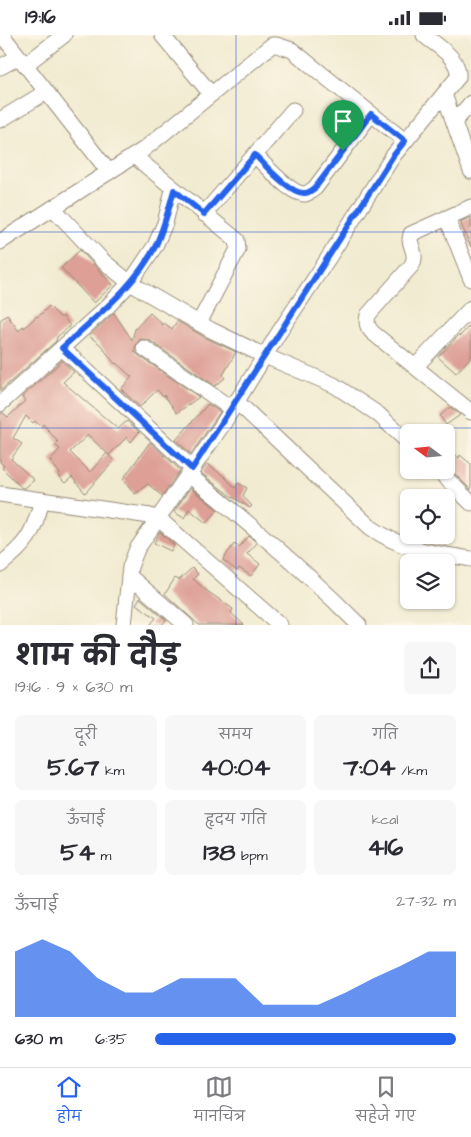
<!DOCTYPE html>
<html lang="hi">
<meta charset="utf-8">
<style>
:root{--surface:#fff;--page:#f7f7f7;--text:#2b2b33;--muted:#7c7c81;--line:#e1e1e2;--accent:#2563eb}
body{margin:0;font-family:"Architects Daughter","Playpen Sans Deva",sans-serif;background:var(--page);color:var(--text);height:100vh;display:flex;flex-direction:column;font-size:19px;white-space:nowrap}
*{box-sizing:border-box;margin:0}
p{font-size:16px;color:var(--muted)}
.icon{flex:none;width:28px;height:28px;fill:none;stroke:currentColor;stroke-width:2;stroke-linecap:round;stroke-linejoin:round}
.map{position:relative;height:590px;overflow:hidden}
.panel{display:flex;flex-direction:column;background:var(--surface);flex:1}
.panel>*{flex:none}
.needle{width:32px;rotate:286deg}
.buttons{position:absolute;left:400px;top:389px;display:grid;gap:10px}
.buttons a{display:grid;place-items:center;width:55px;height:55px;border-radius:8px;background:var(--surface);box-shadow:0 1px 4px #0004;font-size:25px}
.pin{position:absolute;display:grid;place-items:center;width:42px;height:42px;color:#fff;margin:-51px -21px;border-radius:50% 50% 50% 0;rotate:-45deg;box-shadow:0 0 5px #0007}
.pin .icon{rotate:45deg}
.round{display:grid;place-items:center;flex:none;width:52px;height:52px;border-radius:8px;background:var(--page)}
.summary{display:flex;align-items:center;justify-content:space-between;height:85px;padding:0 15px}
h1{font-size:28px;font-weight:700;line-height:38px}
.stats{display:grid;grid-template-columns:repeat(3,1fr);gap:8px;height:85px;padding:5px 15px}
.stats div{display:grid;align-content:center;border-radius:8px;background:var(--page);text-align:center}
.stats b{font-size:25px;font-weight:700}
.stats small{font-size:14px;font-weight:400}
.stats p{font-size:14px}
.chart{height:140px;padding:10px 15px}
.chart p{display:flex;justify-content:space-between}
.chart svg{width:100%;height:90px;margin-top:5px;fill:var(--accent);opacity:.7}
ul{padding:0 15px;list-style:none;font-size:16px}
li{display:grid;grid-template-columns:80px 60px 1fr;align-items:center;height:38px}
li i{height:12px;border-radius:6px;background:var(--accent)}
.status{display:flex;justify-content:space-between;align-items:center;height:35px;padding:0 25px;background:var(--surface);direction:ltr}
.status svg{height:14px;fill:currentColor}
.dock{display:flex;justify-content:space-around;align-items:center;height:70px;border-top:1px solid var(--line);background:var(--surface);font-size:14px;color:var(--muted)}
.dock a{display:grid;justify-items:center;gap:2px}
.dock .selected{color:var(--accent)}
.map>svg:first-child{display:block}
.building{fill:#dd9f96}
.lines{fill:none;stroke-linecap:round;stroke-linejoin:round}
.minor-casing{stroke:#968a78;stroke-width:17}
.minor{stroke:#fff;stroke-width:15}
.route-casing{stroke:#fff;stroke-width:10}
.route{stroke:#2563eb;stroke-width:6}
.grid{fill:none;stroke:#1d4ed8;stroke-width:1;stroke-opacity:0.55}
</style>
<div class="status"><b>19:16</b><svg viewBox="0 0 49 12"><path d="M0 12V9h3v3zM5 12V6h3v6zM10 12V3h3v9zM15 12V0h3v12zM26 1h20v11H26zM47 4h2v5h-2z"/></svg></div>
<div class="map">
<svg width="471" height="590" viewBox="0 0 471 590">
<rect width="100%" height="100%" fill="#fcf5e5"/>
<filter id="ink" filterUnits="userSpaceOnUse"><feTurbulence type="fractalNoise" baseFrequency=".02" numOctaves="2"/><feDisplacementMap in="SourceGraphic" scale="10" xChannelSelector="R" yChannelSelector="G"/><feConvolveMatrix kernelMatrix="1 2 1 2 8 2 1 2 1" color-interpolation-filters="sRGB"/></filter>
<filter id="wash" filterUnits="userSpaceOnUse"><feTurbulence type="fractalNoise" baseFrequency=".0096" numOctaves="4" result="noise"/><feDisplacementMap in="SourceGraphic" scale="20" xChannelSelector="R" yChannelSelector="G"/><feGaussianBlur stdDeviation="1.12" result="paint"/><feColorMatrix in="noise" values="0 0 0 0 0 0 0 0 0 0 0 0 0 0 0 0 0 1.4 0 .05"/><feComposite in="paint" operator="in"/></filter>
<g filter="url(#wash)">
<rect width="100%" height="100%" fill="#f1ebd1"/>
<g id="blocks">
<g class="building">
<polygon points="471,182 471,212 460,187"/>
<polygon points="80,215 113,250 94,268 61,233"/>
<polygon points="49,271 61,283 63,281 70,291 57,302 56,306 0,356 0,285 7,280 19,296 23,291 24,293 37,281 38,282"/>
<polygon points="114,278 132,305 135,294 150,278 163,290 164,288 172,294 177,286 206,303 236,317 223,340 225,343 215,351 149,305 140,304 135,312 135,317 138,320 199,362 177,378 164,360 163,361 157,355 140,372 121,354 132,342 116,328 115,329 100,309 89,301"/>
<polygon points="471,289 471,322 456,338 438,322 459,300 460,301"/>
<polygon points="62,326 74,337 63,347 118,394 127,386 139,397 131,407 127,402 109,420 88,400 70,417 90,437 107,418 114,426 85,458 72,442 65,448 58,441 60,439 50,425 60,414 55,410 58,407 43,389 41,392 35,386 33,388 26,381 13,403 22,409 11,424 34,445 25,453 22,453 2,433 4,431 0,427 0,378 3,378 8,382 25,366 22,362"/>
<polygon points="208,369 220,377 191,419 176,405"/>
<polygon points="450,372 460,380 446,390 440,381"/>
<polygon points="150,407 180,435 162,461 148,449 135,459 123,444"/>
<polygon points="451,416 459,423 460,420 471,429 471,455 446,430 446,421"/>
<polygon points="207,429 225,442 235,453 238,448 247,453 243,461 252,471 250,473 228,459 201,438"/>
<polygon points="190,453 218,475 206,488 189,474 184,483 174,477"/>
<polygon points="160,497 174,510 171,516 154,508"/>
<polygon points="249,501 257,508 247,519 260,529 251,541 239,533 237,536 223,525 234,509 239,512"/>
<polygon points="192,533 198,539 193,544 207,556 233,574 231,578 244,590 199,590 165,559 175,543 179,545"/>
<polygon points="140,563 166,585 162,590 150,590 156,583 136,569"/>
</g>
</g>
</g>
<g filter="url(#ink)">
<use href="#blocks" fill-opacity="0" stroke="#968a78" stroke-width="1"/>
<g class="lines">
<g class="minor-casing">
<g id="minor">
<polyline points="2,0 109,137"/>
<polyline points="162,0 211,59"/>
<polyline points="25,30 64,0"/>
<polyline points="0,32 19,22"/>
<polyline points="444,59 471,136"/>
<polyline points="0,85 46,57"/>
<polyline points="454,87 471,68"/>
<path d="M255,120C265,130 291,160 305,159C309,158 312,155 315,153L371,79"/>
<polyline points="134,121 237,205 238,214 199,288"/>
<path d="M471,172L411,199L410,205C412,215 417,220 412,230L368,280C366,288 367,292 373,298L471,377"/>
<polyline points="53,173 102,225 130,248 211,295 265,321 334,350 378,379 409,408"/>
<polyline points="204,179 293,75"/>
<polyline points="447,183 471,244"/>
<polyline points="0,207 143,115 272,10 277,10 292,15 405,106"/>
<polyline points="62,313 193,434"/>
<polyline points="144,313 232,374"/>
<polyline points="416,331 471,273"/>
<path d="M236,366L370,492C404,516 431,517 471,524"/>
<polyline points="0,369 108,271 130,248 155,211 165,188 173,155"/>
<polyline points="438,435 471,468"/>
<path d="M189,440C248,487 305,536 359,590"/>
<polyline points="0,459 150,481 159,484 280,590"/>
<path d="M0,530C28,508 33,499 42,465"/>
<polyline points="129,541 186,590"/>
<path d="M124,590L130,532L137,514L223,389L278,299L329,222L393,121L458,42C460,23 437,11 424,0"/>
</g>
</g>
<use href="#minor" class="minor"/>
</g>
</g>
<g class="lines" filter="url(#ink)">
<g class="route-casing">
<path id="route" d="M371,79L405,106L393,121L192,434L62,313C95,282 135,252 156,210C164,192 169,174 174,155L204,179L255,120C265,130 291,160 305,158C309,158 312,155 315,153Z"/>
</g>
<use href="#route" class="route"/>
</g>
<path class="grid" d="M236,0V590M0,197H471M0,393H471"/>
</svg>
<div class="buttons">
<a><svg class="needle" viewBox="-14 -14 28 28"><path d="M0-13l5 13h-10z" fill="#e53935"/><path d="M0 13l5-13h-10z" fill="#7c7c81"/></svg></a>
<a><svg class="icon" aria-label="locate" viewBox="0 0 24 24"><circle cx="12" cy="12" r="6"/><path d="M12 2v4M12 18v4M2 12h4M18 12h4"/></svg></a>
<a><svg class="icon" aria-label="layers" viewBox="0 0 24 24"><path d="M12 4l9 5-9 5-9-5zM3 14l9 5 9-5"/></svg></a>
</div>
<div class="pin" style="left:343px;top:116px;background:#1e9e55"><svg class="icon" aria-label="arrive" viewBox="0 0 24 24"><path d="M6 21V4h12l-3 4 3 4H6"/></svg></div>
</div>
<section class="panel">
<div class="summary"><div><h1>शाम की दौड़</h1><p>19:16 · 9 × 630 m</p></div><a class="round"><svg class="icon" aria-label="share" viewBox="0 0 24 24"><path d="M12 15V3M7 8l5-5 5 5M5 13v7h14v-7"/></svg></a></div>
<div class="stats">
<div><p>दूरी</p><b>5.67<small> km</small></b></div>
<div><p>समय</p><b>40:04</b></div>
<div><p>गति</p><b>7:04<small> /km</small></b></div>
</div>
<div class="stats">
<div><p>ऊँचाई</p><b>54<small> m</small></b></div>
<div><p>हृदय गति</p><b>138<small> bpm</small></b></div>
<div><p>kcal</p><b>416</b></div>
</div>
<div class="chart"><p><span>ऊँचाई</span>27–32 m</p>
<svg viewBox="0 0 160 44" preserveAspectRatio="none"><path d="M0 44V12L10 6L20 12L30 25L40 32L50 32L60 25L70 25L80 25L90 38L100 38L110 38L120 32L130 25L140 19L150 12L160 12V44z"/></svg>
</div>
<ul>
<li><b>630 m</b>6:35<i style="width:100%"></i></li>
</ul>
</section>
<nav class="dock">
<a class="selected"><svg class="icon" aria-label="home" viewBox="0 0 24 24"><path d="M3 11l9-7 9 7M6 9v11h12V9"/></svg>होम</a>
<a><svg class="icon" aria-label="map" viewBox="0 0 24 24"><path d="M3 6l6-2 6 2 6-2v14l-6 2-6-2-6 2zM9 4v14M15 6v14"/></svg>मानचित्र</a>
<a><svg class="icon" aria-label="saved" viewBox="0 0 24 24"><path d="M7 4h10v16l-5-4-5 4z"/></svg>सहेजे गए</a>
</nav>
